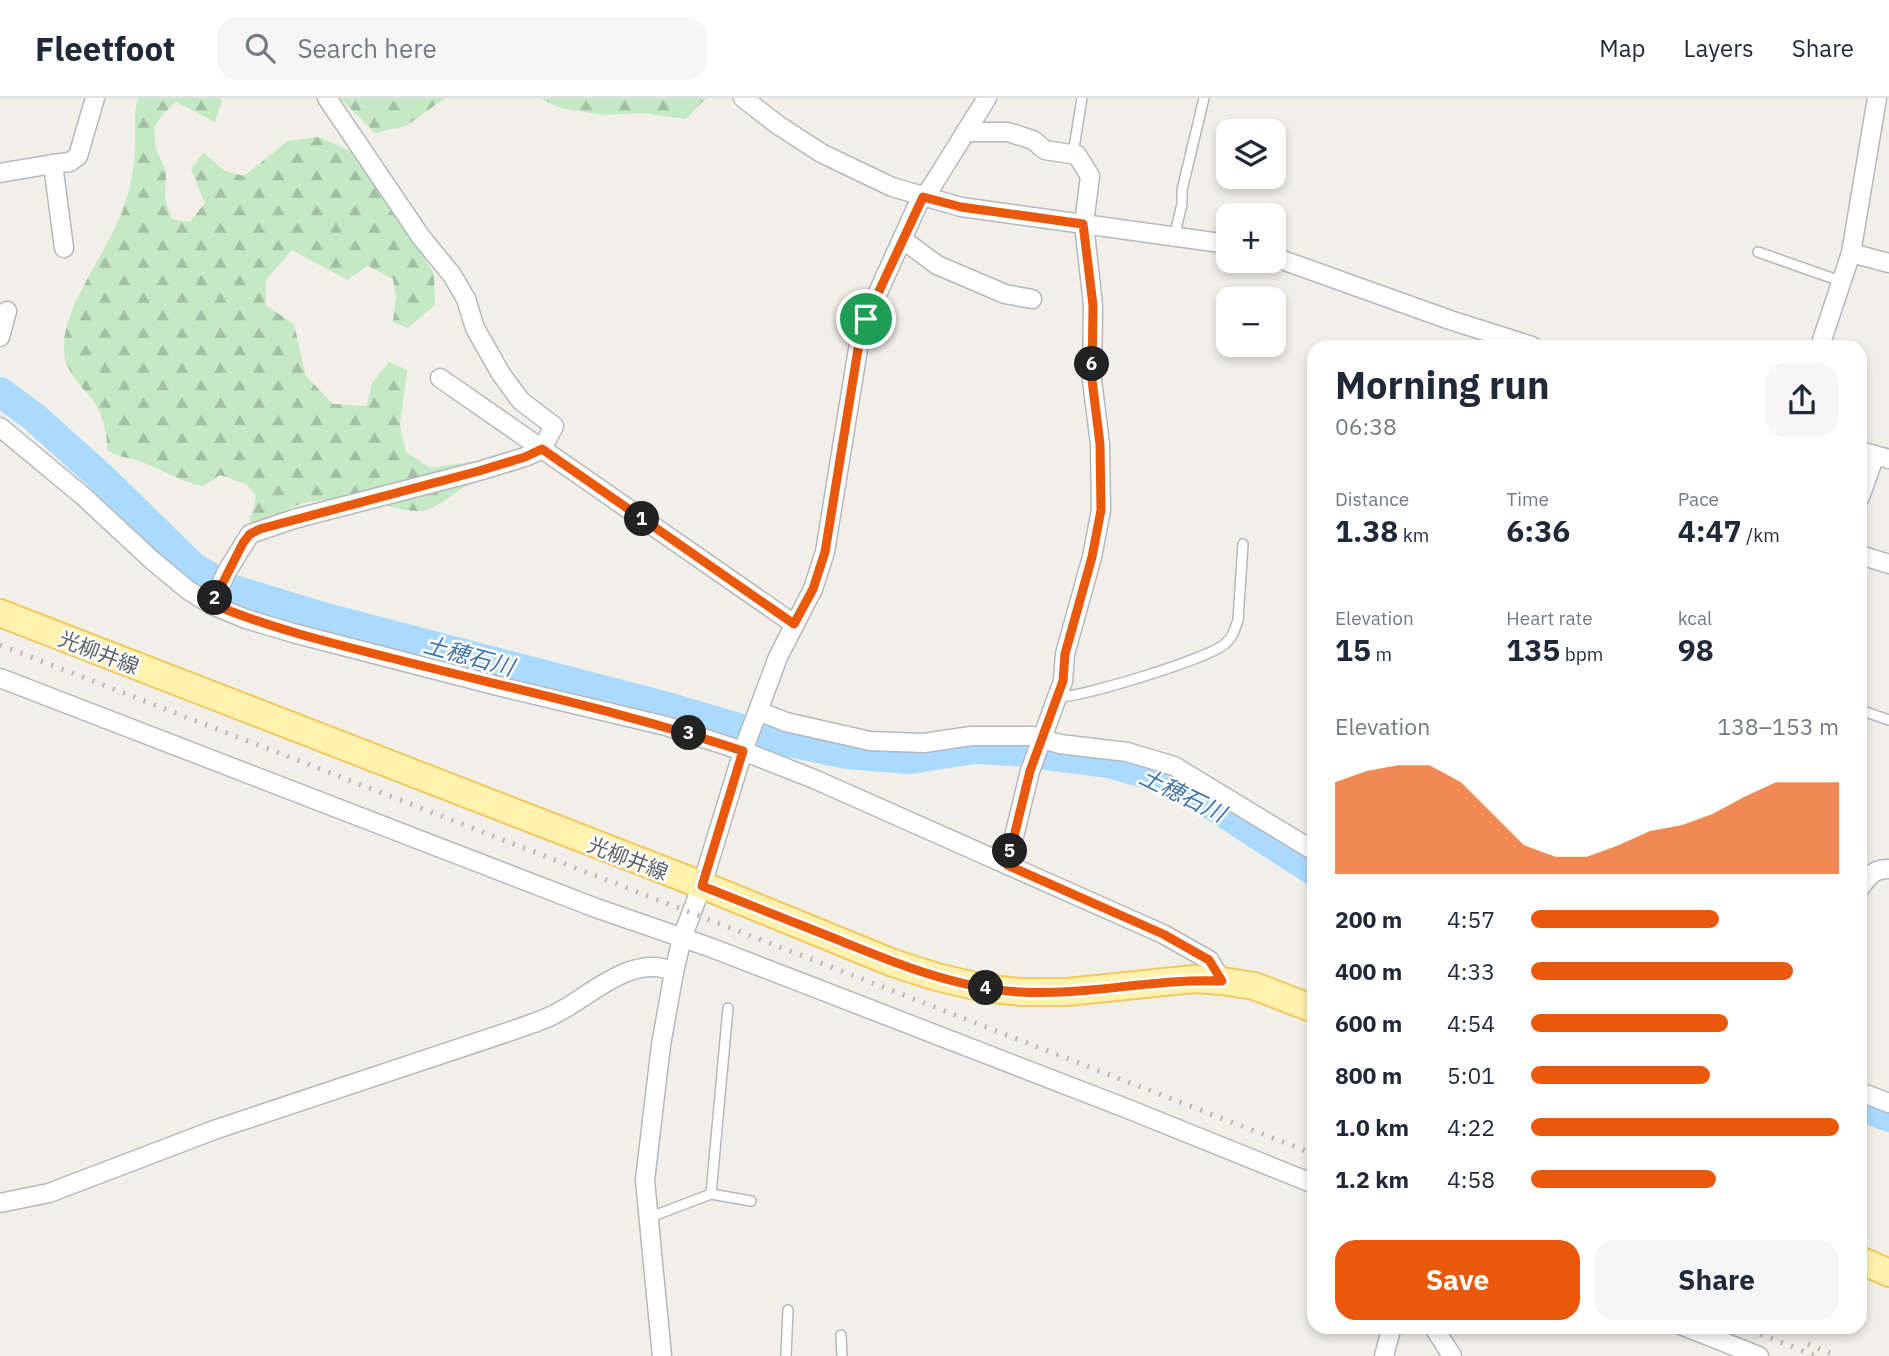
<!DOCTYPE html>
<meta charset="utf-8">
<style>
:root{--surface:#fff;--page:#f6f6f7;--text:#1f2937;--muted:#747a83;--line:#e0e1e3;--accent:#ea580c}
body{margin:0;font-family:"IBM Plex Sans","Noto Sans JP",sans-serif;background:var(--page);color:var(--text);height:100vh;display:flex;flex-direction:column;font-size:26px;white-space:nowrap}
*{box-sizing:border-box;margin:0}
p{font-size:23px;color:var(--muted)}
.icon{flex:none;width:38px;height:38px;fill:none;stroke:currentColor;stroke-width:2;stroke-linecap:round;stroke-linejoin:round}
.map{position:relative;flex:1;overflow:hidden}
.sheet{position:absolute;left:1307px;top:242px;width:560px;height:994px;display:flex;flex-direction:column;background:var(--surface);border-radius:21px;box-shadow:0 4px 10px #0003}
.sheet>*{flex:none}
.fabs{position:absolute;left:1216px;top:21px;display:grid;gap:14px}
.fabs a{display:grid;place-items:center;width:70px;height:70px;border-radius:14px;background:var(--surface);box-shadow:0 4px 10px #0003;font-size:35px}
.pin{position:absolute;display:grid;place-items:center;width:60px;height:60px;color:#fff;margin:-30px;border:4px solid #fff;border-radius:50%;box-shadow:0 2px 7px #0007}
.km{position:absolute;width:35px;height:35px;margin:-18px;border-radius:50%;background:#222;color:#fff;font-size:19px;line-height:35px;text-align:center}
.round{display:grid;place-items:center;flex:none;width:74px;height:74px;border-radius:21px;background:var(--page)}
.overview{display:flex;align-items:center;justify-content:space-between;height:119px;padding:0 28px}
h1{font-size:38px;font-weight:800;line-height:52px}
.stats{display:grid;grid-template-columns:repeat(3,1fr);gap:10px;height:119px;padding:7px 28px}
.stats div{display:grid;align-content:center}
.stats b{font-size:30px;font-weight:800}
.stats small{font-size:19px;font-weight:400}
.stats p{font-size:19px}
.chart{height:196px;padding:14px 28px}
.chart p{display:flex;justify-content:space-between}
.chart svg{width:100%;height:126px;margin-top:7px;fill:var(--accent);opacity:.7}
.action{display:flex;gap:14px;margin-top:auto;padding:14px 28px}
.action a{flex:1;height:80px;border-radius:21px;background:var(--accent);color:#fff;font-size:28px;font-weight:800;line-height:80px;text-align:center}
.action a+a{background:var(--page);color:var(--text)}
ul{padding:0 28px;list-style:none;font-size:23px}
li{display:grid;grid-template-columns:112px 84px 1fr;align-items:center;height:52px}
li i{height:18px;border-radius:9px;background:var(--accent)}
header{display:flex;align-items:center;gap:42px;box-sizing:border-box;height:98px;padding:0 35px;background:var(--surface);border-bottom:2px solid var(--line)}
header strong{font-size:33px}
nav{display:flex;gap:38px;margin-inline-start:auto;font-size:24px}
.search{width:490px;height:63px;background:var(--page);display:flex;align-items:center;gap:18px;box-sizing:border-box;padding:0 24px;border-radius:21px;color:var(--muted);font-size:26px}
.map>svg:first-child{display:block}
.forest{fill:url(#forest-firs)}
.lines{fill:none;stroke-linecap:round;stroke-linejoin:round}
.river{stroke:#aadaff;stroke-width:30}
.service-casing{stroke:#b5b8bc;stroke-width:12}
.minor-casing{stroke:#b5b8bc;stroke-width:21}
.primary-casing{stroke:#f2c960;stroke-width:30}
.service{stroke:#fff;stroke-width:9}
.minor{stroke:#fff;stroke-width:18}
.primary{stroke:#fff2af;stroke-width:26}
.rail{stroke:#b6b7b8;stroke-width:5;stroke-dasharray:2 9;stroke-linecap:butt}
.route-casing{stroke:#fff;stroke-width:14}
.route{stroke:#ea580c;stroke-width:9}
.labels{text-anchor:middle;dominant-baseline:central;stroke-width:5;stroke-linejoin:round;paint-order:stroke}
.street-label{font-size:21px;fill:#5f6368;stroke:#fff}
.water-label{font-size:23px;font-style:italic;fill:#4174aa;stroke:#fff}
</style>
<header>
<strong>Fleetfoot</strong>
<div class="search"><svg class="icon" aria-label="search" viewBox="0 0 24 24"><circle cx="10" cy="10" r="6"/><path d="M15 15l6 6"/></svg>Search here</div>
<nav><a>Map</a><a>Layers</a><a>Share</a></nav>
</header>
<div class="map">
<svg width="1889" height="1258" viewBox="0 0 1889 1258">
<defs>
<pattern id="forest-firs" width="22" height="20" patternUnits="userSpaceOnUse" patternTransform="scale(1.75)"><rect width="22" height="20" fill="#c5e8c5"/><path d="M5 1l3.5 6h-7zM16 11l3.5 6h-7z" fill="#a3c0a4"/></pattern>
</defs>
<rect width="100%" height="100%" fill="#f1efe8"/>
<g class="forest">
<path d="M138,0H220L222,3L215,24L176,4L164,15L154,30L156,50L166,74L165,101L172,121L190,124L205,105L191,71L203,55L225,73L244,78L288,43L319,39L350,53L360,61L394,109L434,176L435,207L408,230L393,224L396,199L393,181L368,168L347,182L292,152L266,182L265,207L294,226L306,278L333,306L367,308L372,285L389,264L407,272L400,328L406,354L430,370L478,363L494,373C484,382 473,384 461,391C449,399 434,413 418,413C405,413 389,408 376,406C329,397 297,399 259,430L249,423L254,410L256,397L246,386L220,377L203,388C181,384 163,372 142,364C127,358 121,361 107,352C108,336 102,314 92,301C80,287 65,273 64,252C62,206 111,152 125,105C131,88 135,66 135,48C136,31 133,16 138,0Z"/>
<polygon points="340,0 445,0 406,28 375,35"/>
<polygon points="540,0 706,0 686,21 643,15 603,17 560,10"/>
</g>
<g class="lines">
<g class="river">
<polyline points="0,294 34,319 102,380 193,469 231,491 326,520 660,607 775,641 847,656 910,661 974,651 1015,653 1109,665 1158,679 1212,707 1314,773"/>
<polyline points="1860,1008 1889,1019"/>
</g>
<g class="service-casing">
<g id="service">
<polyline points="1073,56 1082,0"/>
<polyline points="1174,139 1182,106 1182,92 1204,0"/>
<polyline points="1758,154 1843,184"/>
<path d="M1058,599C1083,599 1207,561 1225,546C1233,539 1235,531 1238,522L1243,446"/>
<polyline points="1860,612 1889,622"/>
<polyline points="711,1096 751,1103"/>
<polyline points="648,1120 711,1096 728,910"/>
<polyline points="841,1237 842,1258"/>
<polyline points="786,1258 788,1212"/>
</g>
</g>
<g class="minor-casing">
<g id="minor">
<polyline points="743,0 778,27 821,55 892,89 961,109 1228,146"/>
<polyline points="965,34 1008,34 1033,42 1045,52 1077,57 1090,78 1084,126 1093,207 1092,282 1100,346 1101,412 1092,459 1065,556 1063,583 1030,673 1007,767"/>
<polyline points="0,75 53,66"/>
<polyline points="902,141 937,167 1005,196 1032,201"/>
<polyline points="64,150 53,66 70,64 78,58 95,0"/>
<polyline points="1851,155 1889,165"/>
<polyline points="1274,159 1450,222 1532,248"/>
<polyline points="0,239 7,213"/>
<polyline points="1820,248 1851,155 1877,0"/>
<polyline points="440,280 794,526"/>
<polyline points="0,329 83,398 153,463 188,492 212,507 246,521 293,535 502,589 666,628 743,653 814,681 1163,836 1209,862 1222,883"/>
<polyline points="1860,353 1889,361"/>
<polyline points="1860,399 1875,357"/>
<polyline points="1860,457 1889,466"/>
<polyline points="212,507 226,475 250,436 294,421 479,373 525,359 542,351 554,328 521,303 501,276 475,230 466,201 452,177 421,139 327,0"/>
<polyline points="0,580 596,810 712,850 1128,1011 1314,1086"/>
<polyline points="758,613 786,624 870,643 924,645 971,638 1033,638 1060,646 1127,654 1174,668 1314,753"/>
<path d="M1860,790C1868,779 1874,770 1889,771"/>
<polyline points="1860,994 1889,1005"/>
<path d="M0,1105L49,1095L214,1032L514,932C527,927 542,923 555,916C589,899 633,854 674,874"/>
<polyline points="1433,1228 1452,1258"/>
<polyline points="1683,1228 1759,1258"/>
<polyline points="662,1258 645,1082 661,947 674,874 682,840 702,787 743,653 778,559 813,491 825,454 859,245 866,221 918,106 932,88 987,0"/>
<polyline points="1384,1258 1392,1228"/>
</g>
</g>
<g class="primary-casing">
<g id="primary">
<polyline points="0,515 702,787 893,865 937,879 983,890 1020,894 1067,894 1194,881 1222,883 1254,888 1314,911"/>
<polyline points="1860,1162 1889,1175"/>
</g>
</g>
<use href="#service" class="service"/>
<use href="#minor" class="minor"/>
<use href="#primary" class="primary"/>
<g class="rail">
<polyline points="0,547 1314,1056"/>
<polyline points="1740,1228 1816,1258"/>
<polyline points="1808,1246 1837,1258"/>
</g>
</g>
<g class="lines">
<g class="route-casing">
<path id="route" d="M923,99L961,109L1083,126L1093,207L1092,282L1100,346L1101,412L1092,459L1065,556L1063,583L1030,673L1007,767L1163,836L1209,862L1222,883C1154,880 1088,898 1020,894C955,890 895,865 836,841C791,823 746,805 702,788L743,653C628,615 509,590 391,560C331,545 270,530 212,506L243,445L250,436L260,431L479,373L525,359L542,351L794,526L813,491L825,454L859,245L866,221Z"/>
</g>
<use href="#route" class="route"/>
</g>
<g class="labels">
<g class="street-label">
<text transform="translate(99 554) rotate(21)">光柳井線</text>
<text transform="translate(628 760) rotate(21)">光柳井線</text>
</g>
<g class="water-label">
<text transform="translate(469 557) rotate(15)">土穂石川</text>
<text transform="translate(1183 696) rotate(26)">土穂石川</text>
</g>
</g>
</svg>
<div class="fabs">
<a><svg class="icon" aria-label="layers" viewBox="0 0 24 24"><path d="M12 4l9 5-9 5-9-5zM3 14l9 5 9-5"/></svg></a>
<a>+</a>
<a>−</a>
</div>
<div class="pin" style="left:866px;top:221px;background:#1e9e55"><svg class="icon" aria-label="arrive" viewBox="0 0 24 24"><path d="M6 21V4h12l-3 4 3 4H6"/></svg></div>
<b class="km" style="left:642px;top:421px">1</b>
<b class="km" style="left:215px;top:500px">2</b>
<b class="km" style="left:689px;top:635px">3</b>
<b class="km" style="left:986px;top:890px">4</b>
<b class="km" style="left:1010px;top:753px">5</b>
<b class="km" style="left:1092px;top:266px">6</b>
<section class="sheet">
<div class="overview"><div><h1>Morning run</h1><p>06:38</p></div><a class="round"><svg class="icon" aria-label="share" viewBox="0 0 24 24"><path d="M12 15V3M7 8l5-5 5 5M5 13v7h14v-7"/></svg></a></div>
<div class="stats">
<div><p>Distance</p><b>1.38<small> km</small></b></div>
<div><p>Time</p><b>6:36</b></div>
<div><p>Pace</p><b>4:47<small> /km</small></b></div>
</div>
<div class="stats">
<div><p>Elevation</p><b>15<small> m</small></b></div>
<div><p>Heart rate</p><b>135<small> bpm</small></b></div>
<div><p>kcal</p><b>98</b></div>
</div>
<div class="chart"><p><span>Elevation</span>138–153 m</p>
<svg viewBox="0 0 160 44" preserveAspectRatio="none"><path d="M0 44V12L10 8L20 6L30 6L40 12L50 23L60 34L70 38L80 38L90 34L100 29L110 27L120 23L130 17L140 12L150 12L160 12V44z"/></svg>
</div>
<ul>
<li><b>200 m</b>4:57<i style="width:61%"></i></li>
<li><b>400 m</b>4:33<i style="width:85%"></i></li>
<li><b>600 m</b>4:54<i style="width:64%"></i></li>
<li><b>800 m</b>5:01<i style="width:58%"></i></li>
<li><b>1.0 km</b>4:22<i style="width:100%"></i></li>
<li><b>1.2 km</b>4:58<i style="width:60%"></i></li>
</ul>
<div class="action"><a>Save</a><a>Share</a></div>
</section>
</div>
